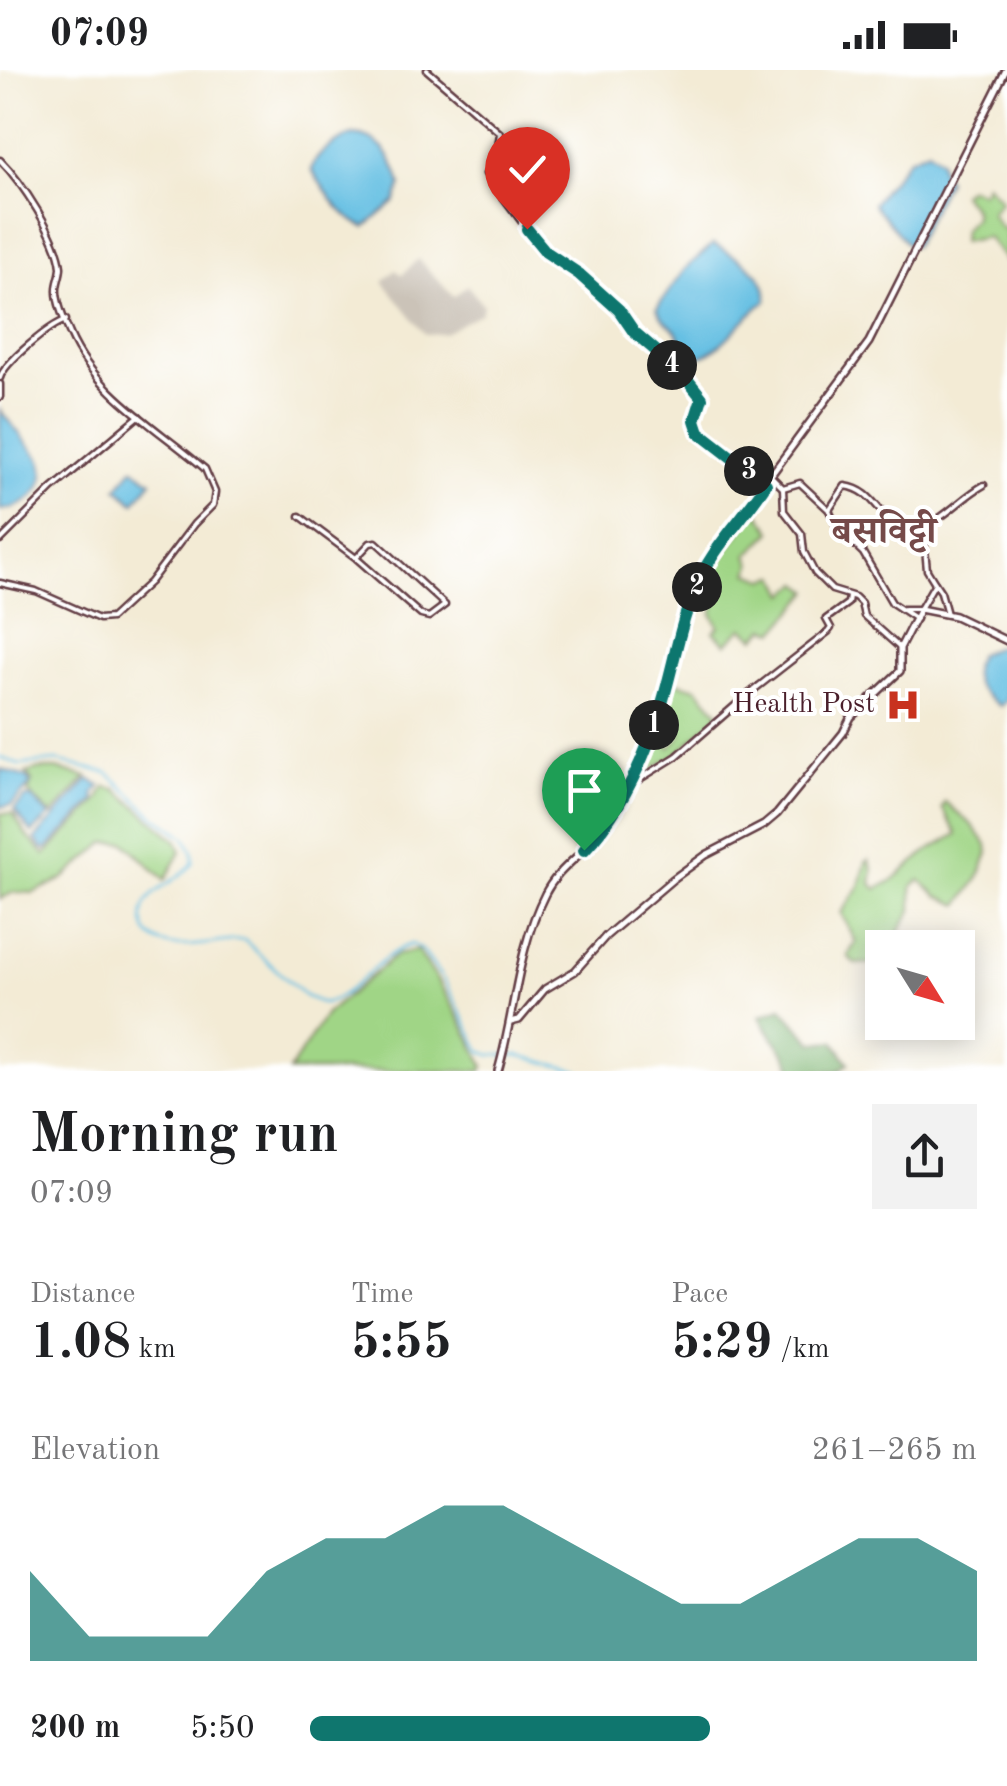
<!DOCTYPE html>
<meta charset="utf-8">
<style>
:root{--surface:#fff;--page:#f2f2f2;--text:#202124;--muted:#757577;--accent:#0f766e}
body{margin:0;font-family:"Old Standard TT","Noto Serif Devanagari",serif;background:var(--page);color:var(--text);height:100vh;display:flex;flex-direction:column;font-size:38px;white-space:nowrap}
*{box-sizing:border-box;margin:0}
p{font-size:32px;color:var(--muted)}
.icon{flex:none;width:55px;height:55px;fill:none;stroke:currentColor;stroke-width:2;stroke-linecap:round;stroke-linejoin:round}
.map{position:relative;height:1001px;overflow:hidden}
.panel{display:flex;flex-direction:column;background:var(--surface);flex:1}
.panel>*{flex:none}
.needle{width:65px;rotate:127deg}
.tools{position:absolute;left:865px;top:860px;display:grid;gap:20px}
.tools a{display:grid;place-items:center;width:110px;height:110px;border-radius:0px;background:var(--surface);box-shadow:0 5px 25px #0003;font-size:50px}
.pin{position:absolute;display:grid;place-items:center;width:85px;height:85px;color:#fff;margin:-102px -42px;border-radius:50% 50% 50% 0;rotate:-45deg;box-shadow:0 0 10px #0007}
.pin .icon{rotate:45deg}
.km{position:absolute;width:50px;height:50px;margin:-25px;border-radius:50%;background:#222;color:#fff;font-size:28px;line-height:50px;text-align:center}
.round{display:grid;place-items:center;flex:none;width:105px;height:105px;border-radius:0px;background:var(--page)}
.overview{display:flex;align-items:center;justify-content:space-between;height:170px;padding:0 30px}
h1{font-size:55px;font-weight:800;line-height:75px}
.stats{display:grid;grid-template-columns:repeat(3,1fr);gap:15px;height:170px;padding:10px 30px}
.stats div{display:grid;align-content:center}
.stats b{font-size:50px;font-weight:800}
.stats small{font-size:28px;font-weight:400}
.stats p{font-size:28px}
.chart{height:280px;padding:20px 30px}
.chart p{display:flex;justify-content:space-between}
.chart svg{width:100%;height:180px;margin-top:10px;fill:var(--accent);opacity:.7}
ul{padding:0 30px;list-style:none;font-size:32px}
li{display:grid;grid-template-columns:160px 120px 1fr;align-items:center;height:75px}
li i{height:25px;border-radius:12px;background:var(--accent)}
.status{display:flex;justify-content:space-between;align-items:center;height:70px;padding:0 50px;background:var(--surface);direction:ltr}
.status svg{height:28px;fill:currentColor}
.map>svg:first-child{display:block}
.industrial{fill:#cbc3b8}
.green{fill:#a0d586;stroke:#757a58;stroke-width:2.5}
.forest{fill:#80b673;stroke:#656a4f;stroke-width:2.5}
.water{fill:#66c0e3;stroke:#587087;stroke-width:2.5}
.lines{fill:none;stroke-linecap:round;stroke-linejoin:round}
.stream{stroke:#66c0e3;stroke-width:2.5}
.minor-casing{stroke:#633e44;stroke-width:9}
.tertiary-casing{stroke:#633e44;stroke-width:10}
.minor{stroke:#fff;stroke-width:4}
.tertiary{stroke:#fff;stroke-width:5}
.route-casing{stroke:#fff;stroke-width:20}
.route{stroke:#0f766e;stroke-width:12}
.labels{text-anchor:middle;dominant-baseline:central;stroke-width:8;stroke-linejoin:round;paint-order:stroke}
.poi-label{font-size:28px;fill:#4a1f2b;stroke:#fff;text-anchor:end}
.district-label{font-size:38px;font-weight:bold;fill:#754a49;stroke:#fff}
</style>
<div class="status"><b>07:09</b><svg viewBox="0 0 49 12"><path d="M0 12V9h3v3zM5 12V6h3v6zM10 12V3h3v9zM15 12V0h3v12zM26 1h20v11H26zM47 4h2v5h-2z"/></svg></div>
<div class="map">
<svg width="1007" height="1001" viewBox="0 0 1007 1001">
<rect width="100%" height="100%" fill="#fff"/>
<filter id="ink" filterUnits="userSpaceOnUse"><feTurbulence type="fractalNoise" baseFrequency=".01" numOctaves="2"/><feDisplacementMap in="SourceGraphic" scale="20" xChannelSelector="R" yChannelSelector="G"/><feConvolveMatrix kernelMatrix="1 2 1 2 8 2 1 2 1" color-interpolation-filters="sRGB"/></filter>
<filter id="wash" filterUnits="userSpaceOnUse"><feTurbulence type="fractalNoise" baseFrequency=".0048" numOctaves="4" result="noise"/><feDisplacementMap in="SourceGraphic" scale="40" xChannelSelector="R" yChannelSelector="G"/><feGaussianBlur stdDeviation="2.25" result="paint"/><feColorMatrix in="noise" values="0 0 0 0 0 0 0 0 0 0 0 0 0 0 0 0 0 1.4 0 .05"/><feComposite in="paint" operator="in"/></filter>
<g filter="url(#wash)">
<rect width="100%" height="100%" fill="#f3ebd5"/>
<polygon class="industrial" points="418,189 454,227 467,215 483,235 481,243 443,264 425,264 383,211 396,200 402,205"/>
<g class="green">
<polygon points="986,114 1001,130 991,143 1000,157 1007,160 1007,192 987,167 962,172 963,160 974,148 974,139 961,123 970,118 982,123"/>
<polygon points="756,439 772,461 748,485 752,494 749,503 765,509 777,506 786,524 800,513 810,521 776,561 766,558 756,568 743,558 726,574 714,562 719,556 712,544 724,506 714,497"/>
<polygon points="672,611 697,618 720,644 677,684 640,706 656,663 670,678 682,664 662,647"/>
<polygon points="39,699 56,699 87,707 52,745 28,723 32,711 26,703"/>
<polygon points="105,717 116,719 177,771 181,782 165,810 125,772 105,773 63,809 33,823 14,822 0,829 0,743 13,744 26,765 45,785 98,731"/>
<polygon points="945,732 972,755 987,775 988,783 978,809 959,835 938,826 920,810 912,816 912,841 899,861 910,877 882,878 882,897 875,893 855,894 848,886 856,872 841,843 860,816 866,792 869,790 873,801 871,813 877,819 893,810 925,783 957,764 942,738"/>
<path d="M417,880C443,917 465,955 484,996L482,1001H289L326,944L396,885Z"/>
</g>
<path class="forest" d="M782,938L813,973L834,971L849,993L839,1001H793C789,982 769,968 760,946Z"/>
<g class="water">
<path d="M353,65C381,66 395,91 401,115L396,131L365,157C341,148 325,121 312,100C315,83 337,70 353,65Z"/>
<polygon points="928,80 940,90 941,101 947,110 914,176 908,175 873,134 908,89"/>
<path d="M713,174C732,184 771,203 766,231C742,247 721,285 692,289C683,280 682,267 673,258C665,250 661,249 657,238L685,199Z"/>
<path d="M0,340L41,390C51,418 26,438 0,440Z"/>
<polygon points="133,398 152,411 134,433 117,418"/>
<path d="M1000,576L1007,578V630L1000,636C978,621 966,611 979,584Z"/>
<polygon points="0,699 26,707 31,714 12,735 0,737"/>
<polygon points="89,709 100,716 94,724 95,730 48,778 43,779 35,769"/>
<polygon points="25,728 32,728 50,746 32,763 14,740"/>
</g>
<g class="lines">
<path class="stream" d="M0,687L19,695L56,691L108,703L153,745L185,767L193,782V793C181,809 162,814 150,828C144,834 142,843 143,851C150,893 216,869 244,870L305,926L324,934C358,923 376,885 412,874L422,880L445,912L481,981L490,985H518L579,1001"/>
</g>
</g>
<g filter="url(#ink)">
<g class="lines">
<g class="minor-casing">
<g id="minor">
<polyline points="427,0 500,63 497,84 486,104 542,179 600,222 619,240 634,263 683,304 701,325 695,354 699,362 766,414"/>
<path d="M0,90C21,111 58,167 61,197C61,205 57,212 57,219C56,232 65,252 70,264C96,324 158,358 205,399L215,422L213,435L194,454L150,512L111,548L99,549L36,521L0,513"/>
<path d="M0,308C4,293 50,255 66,250"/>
<polyline points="0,314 0,327"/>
<polyline points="771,406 783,418 800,413 829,440 837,458 863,483 892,533 916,549"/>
<polyline points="783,418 784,441 802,464 804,482 815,503 832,520 855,527 861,533 864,546 900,578"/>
<path d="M829,440L845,416C872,420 876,440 895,455C905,462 915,465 924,468L927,500L935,513L920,539H904"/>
<polyline points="300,446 356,488 421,545 429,547 445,535 376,472 370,473 356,488"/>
<path d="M920,465L922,457C946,448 962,427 984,415"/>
<polyline points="0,471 52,419 139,346"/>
<polyline points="935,513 941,522 947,544"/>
<polyline points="632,714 677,686 746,626 828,562 831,558 826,549 848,533 849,526"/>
</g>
</g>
<g class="tertiary-casing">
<g id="tertiary">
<polyline points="511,952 519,950 545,919 575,901 606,866 673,809 706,785 764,755 777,744 843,663 851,647 900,601 900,578 920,539 955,546 1007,571"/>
<path d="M498,1001C515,943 517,879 545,824C557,800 579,787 596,767C608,753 621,733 630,716C659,662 668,599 687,542C694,517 708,496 721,473L869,272L1006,0"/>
</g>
</g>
<use href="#minor" class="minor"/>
<use href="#tertiary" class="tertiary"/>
</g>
</g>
<g class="lines" filter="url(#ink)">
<g class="route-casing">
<path id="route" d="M527,159L546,182L579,204L619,240L634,262L683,304L702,328L695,350L699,362L766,414C745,446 717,473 700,508C680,549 674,596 660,640C644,690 621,742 584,780"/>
</g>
<use href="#route" class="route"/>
</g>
<defs>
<g id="hospital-bare" transform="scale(2.7)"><path d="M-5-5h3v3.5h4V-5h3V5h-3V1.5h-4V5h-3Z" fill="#c8321e" stroke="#fff" stroke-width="2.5" paint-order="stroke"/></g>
</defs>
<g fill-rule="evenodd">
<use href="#hospital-bare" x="903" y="635"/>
</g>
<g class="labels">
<g class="poi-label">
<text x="875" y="635">Health Post</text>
</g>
<g class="district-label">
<text x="884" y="463">बसविट्टी</text>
</g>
</g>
</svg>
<div class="tools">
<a><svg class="needle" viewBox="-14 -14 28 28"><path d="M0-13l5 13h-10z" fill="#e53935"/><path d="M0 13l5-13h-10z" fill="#757577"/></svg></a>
</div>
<div class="pin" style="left:584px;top:780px;background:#1e9e55"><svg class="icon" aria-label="arrive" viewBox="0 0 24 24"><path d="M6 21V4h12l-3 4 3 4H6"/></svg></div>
<div class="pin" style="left:527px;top:159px;background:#d93025"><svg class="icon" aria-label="check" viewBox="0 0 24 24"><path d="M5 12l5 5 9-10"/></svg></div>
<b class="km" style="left:654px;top:655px">1</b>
<b class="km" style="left:697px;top:517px">2</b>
<b class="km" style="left:749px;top:401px">3</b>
<b class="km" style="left:672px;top:295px">4</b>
</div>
<section class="panel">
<div class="overview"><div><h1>Morning run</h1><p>07:09</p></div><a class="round"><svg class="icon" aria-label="share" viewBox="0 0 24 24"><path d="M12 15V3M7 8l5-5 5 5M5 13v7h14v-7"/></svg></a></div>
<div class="stats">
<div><p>Distance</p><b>1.08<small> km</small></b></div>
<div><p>Time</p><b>5:55</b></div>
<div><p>Pace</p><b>5:29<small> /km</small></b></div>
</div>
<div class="chart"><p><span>Elevation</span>261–265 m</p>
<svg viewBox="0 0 160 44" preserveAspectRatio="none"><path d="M0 44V22L10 38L20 38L30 38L40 22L50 14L60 14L70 6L80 6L90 14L100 22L110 30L120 30L130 22L140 14L150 14L160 22V44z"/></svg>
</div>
<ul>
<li><b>200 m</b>5:50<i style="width:60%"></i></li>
</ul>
</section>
